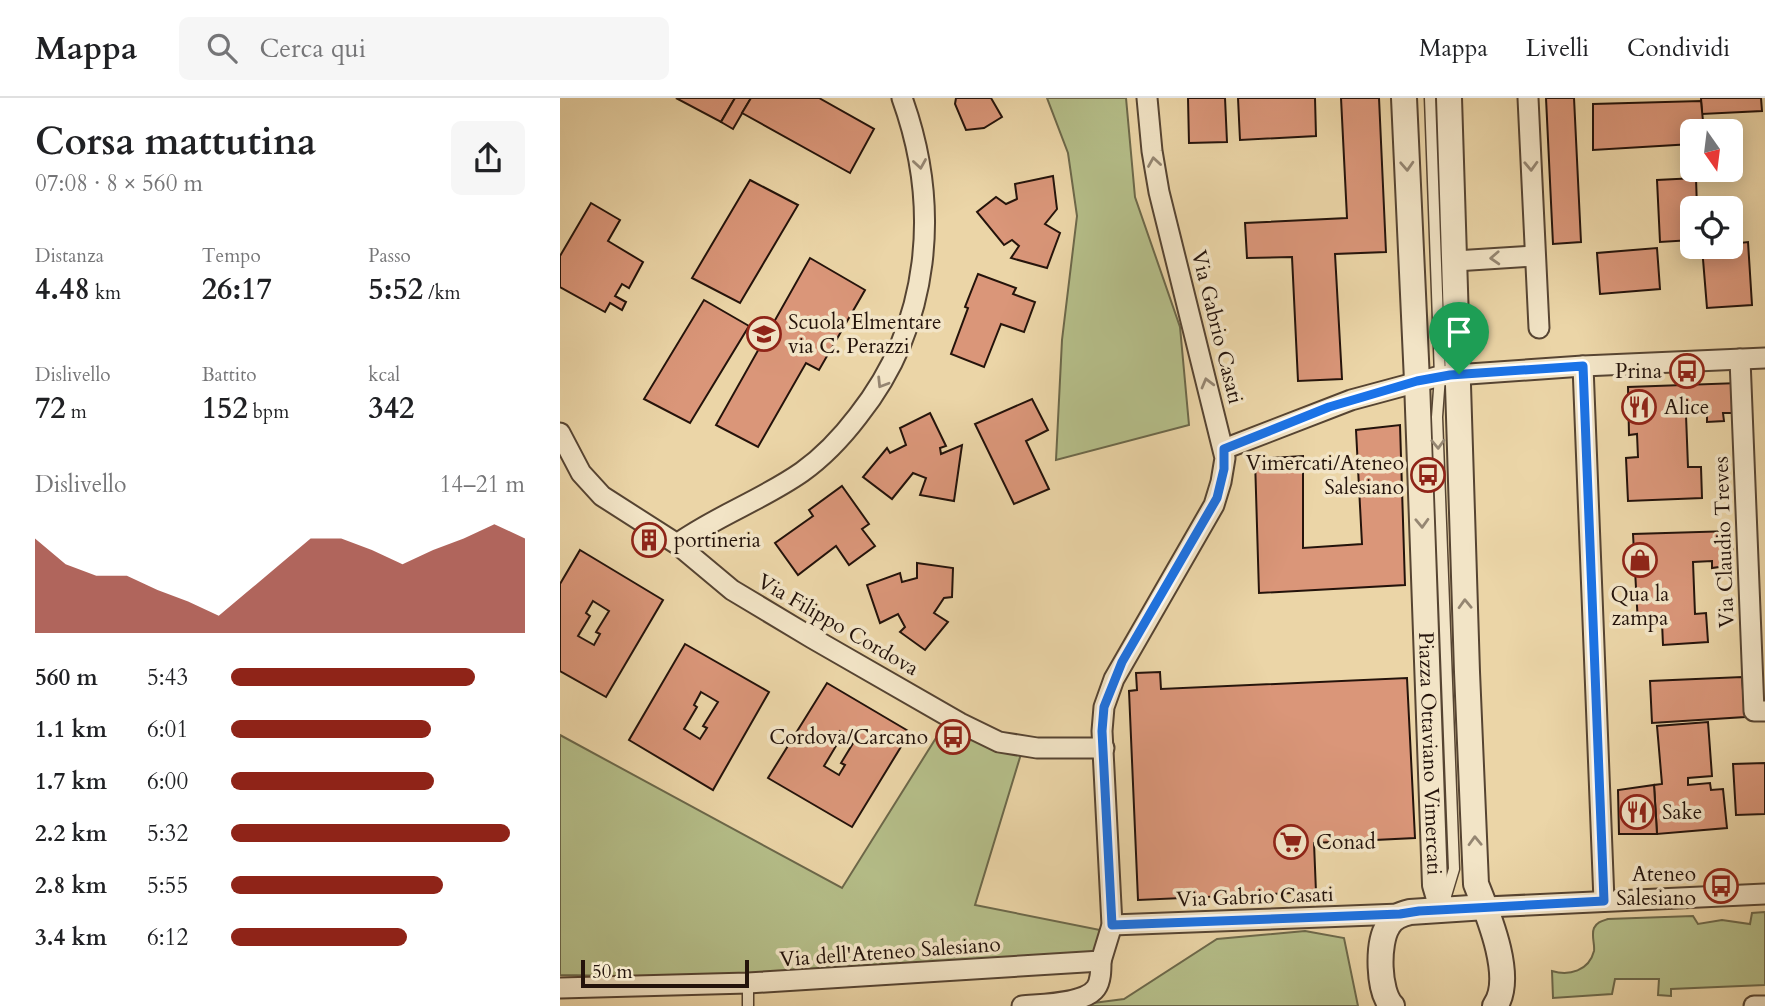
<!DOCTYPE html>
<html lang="it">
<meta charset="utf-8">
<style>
:root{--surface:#fff;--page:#f6f6f6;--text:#202124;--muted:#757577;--line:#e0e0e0;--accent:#8f2418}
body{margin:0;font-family:Cardo,serif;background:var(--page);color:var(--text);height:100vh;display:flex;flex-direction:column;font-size:26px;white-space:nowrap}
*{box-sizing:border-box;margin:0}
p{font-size:23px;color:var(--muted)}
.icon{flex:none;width:38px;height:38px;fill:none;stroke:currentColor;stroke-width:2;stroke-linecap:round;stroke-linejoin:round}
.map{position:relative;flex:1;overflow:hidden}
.side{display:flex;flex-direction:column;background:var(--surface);width:560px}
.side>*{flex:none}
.needle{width:46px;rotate:166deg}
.fabs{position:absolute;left:1120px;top:21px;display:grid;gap:14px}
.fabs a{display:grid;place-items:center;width:63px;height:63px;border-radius:10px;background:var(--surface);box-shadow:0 4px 18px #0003;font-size:35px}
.scale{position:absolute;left:21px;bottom:18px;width:168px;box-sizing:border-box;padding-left:7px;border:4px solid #24130b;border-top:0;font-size:19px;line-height:24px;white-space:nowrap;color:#24130b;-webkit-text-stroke:5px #f2e4c6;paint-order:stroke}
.pin{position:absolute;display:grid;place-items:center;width:60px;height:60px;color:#fff;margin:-72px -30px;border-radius:50% 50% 50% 0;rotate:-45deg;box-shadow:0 0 7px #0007}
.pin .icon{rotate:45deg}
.round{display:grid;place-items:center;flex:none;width:74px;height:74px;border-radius:10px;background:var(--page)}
.head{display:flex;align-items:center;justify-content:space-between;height:119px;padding:0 35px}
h1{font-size:38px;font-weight:700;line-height:52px}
.stats{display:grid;grid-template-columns:repeat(3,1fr);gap:10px;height:119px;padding:7px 35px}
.stats div{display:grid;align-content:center}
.stats b{font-size:30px;font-weight:700}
.stats small{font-size:19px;font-weight:400}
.stats p{font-size:19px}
.chart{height:196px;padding:14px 35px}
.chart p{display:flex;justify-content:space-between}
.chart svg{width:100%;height:126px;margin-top:7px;fill:var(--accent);opacity:.7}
ul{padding:0 35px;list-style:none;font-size:23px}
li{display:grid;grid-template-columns:112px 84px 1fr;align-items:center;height:52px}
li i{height:18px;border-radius:9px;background:var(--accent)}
header{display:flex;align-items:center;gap:42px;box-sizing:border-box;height:98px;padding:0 35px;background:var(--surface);border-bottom:2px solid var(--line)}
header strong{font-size:33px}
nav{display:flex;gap:38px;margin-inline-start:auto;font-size:24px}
.search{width:490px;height:63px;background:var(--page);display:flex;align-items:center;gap:18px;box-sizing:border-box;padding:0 24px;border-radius:10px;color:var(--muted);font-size:26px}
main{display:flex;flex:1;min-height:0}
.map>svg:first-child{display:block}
.green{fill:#b5be89;stroke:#6c684a;stroke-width:2}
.building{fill:#da9679;stroke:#24130b;stroke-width:2;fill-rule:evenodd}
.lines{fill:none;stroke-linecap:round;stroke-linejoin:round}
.service-casing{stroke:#564432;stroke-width:13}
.minor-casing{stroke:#564432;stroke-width:23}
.tertiary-casing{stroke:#564432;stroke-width:28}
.service{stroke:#f2e4c6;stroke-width:10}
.minor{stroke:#f2e4c6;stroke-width:19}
.tertiary{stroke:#f2e4c6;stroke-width:24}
.oneway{stroke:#958672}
.route-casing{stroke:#fff;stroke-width:14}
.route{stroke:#1a73e8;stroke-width:9}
.labels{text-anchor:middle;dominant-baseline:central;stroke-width:7;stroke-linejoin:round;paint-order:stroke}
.poi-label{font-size:21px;fill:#24130b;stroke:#f2e4c6;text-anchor:start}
.street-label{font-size:21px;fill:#24130b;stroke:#f2e4c6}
</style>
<header>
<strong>Mappa</strong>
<div class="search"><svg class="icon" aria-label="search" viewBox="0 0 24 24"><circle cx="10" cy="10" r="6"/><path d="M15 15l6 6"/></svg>Cerca qui</div>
<nav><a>Mappa</a><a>Livelli</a><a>Condividi</a></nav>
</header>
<main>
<section class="side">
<div class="head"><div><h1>Corsa mattutina</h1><p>07:08 · 8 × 560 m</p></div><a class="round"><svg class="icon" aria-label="share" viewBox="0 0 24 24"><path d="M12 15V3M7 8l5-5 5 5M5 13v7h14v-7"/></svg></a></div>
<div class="stats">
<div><p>Distanza</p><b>4.48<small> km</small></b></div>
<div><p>Tempo</p><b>26:17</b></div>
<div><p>Passo</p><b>5:52<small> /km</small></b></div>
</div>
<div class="stats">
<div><p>Dislivello</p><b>72<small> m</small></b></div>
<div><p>Battito</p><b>152<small> bpm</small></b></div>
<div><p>kcal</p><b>342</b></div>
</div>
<div class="chart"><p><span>Dislivello</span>14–21 m</p>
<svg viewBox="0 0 160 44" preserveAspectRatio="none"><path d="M0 44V11L10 20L20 24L30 24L40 29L50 33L60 38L70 29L80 20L90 11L100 11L110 15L120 20L130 15L140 11L150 6L160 11V44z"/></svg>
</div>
<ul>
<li><b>560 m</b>5:43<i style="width:83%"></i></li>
<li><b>1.1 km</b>6:01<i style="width:68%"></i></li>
<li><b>1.7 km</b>6:00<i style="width:69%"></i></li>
<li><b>2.2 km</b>5:32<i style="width:95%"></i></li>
<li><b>2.8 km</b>5:55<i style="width:72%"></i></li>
<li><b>3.4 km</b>6:12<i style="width:60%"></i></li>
</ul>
</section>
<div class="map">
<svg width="1205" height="908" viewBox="0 0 1205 908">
<rect width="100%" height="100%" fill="#ebd5a7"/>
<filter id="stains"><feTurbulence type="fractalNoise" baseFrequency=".00286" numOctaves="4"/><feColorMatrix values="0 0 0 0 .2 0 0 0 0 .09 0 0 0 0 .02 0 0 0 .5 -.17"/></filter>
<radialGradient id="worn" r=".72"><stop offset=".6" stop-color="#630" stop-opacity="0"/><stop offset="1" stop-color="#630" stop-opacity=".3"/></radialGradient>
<g class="green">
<polygon points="487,0 566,0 575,99 620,229 629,327 496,362 502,242 517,118 508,55"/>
<polygon points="386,624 461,656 415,807 545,833 538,858 182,880 0,877 0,637 282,790"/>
<path d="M1205,814V887L1111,891V898L1098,897L1099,881H1055L1052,896L993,900L992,873C1009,878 1029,873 1034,853C1035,846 1031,837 1034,830C1037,824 1042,823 1048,821L1133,818L1138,826L1162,822L1190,826L1192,815Z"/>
<polygon points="745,833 784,840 798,908 510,908 564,901 657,841"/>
</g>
<g class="building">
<polygon points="116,0 175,0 161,24"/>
<polygon points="175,0 191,0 173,31 161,24"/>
<polygon points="191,0 259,0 314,31 290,75 182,15"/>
<polygon points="396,0 431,0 442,19 424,30 406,32 395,6"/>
<polygon points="628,0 665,0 667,44 629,45"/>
<polygon points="678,0 755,0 756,38 680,42"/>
<polygon points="781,0 819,0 826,154 775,156 782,281 738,283 732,159 687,160 685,125 787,120"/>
<polygon points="986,0 1014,0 1021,144 993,146"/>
<polygon points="1141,0 1201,0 1202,13 1142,16"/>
<polygon points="1141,3 1144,33 1132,33 1132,46 1033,52 1033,6"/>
<polygon points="493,78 497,111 485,126 500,135 487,170 451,160 459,148 452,142 444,147 417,114 436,99 446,106 457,101 455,86"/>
<polygon points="1136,80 1137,110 1132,110 1132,142 1100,144 1097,82"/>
<polygon points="190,82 238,107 180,205 132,180"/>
<polygon points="31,105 60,122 48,143 83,164 69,190 62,186 55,198 66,204 62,212 50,205 45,214 0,189 0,158"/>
<polygon points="1188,144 1192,207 1147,210 1142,149 1171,149 1171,146"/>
<polygon points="1097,150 1100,191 1040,196 1037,155"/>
<polygon points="250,160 305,192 259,272 246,265 198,349 156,327"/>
<polygon points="418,176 456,190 453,196 475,204 464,234 441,226 424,269 391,256 408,210 405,209"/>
<polygon points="144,202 189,228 130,325 84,301"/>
<polygon points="1179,285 1180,315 1163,315 1164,323 1147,324 1147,316 1126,317 1128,369 1141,369 1142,400 1068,403 1066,360 1078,359 1077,336 1069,337 1068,289"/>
<polygon points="472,301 488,332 466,343 489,391 454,406 415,326"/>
<polygon points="370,315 386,348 380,350 381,356 402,347 394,403 360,397 366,380 353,375 332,401 303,379 327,350 330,355 346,347 340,330"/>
<polygon points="840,327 845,487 699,495 695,361 743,358 743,450 802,446 796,332"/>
<polygon points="282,388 309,426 302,431 315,448 289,467 276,448 238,477 215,445 253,418 249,412"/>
<polygon points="1172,433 1173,467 1152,470 1152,463 1133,464 1135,516 1146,515 1148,544 1103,547 1102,524 1078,526 1073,436"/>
<polygon points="81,435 103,445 98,452 75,440"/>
<path d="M20,452L103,502L46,599L0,573V486ZM33,503L49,513L36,534L40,536L34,547L18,538L30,518L26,515Z"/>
<polygon points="357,465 393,470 392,499 384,500 374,515 388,524 365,552 340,534 345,529 338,516 320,525 307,487 340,475 342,484 357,480"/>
<path d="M125,546L209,594L153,692L69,642ZM141,594L158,604L143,628L147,630L140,641L124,631L137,609L134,607Z"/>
<polygon points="600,574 601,591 847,580 855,740 754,745 756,794 578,802 569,593 577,592 576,575"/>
<polygon points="1182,579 1185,619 1092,625 1090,583"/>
<path d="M267,585L350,634L292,729L208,680ZM280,633L295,642L281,665L285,667L279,677L264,668L276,648L272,646Z"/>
<polygon points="1148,624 1152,678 1128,680 1128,687 1150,685 1151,692 1163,691 1167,730 1097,736 1094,687 1102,686 1097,628"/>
<polygon points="1205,665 1205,716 1176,717 1173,666"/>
<polygon points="1094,687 1097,736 1059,736 1058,692"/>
</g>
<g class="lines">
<g class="service-casing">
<g id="service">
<polyline points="870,0 880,278 877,319 894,771 885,801"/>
<polyline points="188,908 188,885"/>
</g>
</g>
<g class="minor-casing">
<g id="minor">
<polyline points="968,0 979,230"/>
<polyline points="895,163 974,158"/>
<polyline points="1180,261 1194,613 1205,613"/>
<polyline points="1023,268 1044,803"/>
<polyline points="0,335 21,375 42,398 117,446 172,492 252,540 400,625 439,644 477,650 544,650"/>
<polyline points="664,351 791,302 880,278 1023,268 1205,260"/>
<path d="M117,446C156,418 202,402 242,374C263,359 282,339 298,318C371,226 381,108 342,0"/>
<polyline points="926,809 1205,796"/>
<polyline points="552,827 840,816"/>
<polyline points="0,890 188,885 541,863 552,827 542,633 544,609 554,581 654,407 661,384 665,360 599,94 592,53 587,0"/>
<path d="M462,908C481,906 525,906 536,890C541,883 541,872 541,863"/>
<polyline points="1194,908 1205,908"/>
</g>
</g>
<g class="tertiary-casing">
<g id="tertiary">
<path id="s1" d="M844,0L857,283L875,787L882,811"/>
<path d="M889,0L907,574L916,786C928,816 955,880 935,908"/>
<path d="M832,908C818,894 817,845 828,828C832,820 841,816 850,814L926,809"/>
</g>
</g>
<use href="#service" class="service"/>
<use href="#minor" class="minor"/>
<use href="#tertiary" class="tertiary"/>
</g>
<defs><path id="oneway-chevron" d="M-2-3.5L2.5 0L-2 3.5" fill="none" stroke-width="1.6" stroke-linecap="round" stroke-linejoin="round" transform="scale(1.75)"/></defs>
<g class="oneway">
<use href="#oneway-chevron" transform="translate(594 64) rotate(-99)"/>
<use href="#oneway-chevron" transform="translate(360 66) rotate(81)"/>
<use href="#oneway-chevron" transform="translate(847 68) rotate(87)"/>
<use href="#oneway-chevron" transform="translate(971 68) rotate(88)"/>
<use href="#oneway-chevron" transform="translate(935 160) rotate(177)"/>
<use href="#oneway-chevron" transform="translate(322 285) rotate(122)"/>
<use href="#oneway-chevron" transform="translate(647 285) rotate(-105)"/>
<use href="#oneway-chevron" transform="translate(878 346) rotate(88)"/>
<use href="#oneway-chevron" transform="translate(862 425) rotate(88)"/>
<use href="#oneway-chevron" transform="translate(905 506) rotate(-92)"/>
<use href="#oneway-chevron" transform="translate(915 743) rotate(-92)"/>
</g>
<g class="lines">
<g class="route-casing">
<polygon id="route" points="1023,268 1044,803 859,813 840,816 552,827 542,633 544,609 562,564 657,400 664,371 664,351 769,309 857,283 890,277"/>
</g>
<use href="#route" class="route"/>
</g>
<defs>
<g id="school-ring" transform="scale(1.75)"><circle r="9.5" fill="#f2e4c6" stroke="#8f2418" stroke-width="1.5"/><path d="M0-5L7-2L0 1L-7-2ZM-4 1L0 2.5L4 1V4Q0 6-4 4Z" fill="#8f2418"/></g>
<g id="bus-ring" transform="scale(1.75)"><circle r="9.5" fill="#f2e4c6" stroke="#8f2418" stroke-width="1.5"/><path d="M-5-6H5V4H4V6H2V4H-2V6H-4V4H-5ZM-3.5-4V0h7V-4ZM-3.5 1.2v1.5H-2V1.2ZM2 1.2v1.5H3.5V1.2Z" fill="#8f2418"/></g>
<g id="restaurant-ring" transform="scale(1.75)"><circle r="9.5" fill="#f2e4c6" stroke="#8f2418" stroke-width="1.5"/><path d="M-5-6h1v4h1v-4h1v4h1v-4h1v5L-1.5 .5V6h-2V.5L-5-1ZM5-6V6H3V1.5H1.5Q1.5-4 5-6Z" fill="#8f2418"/></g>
<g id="building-ring" transform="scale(1.75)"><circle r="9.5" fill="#f2e4c6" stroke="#8f2418" stroke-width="1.5"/><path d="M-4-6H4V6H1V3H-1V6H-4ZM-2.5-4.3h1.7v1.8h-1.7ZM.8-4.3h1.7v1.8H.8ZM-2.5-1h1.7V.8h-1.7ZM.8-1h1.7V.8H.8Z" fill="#8f2418"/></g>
<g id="shop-ring" transform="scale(1.75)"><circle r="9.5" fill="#f2e4c6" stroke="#8f2418" stroke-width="1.5"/><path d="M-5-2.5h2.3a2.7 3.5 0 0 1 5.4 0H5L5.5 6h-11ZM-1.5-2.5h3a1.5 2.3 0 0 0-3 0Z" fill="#8f2418"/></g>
<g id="supermarket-ring" transform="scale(1.75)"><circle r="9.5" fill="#f2e4c6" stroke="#8f2418" stroke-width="1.5"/><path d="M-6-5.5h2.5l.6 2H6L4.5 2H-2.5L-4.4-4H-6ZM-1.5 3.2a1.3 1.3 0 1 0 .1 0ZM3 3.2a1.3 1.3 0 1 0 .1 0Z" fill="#8f2418"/></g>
</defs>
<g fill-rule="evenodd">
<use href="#school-ring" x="204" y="236"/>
<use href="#bus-ring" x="1127" y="273"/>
<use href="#restaurant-ring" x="1079" y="309"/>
<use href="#bus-ring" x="868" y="377"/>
<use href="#building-ring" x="89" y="442"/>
<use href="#shop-ring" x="1080" y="462"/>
<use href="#bus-ring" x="393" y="639"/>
<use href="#restaurant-ring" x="1077" y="714"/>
<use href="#supermarket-ring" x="731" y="744"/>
<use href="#bus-ring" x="1161" y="788"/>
</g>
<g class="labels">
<g class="poi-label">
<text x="228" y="224">Scuola Elmentare<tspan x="228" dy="24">via C. Perazzi</tspan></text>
<text x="1102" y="273" text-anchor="end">Prina</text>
<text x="1104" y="309">Alice</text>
<text x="844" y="365" text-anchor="end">Vimercati/Ateneo<tspan x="844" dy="24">Salesiano</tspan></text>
<text x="114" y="442">portineria</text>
<text x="1080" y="496" text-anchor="middle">Qua la<tspan x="1080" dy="24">zampa</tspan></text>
<text x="368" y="639" text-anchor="end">Cordova/Carcano</text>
<text x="1102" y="714">Sake</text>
<text x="756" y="744">Conad</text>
<text x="1136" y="776" text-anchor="end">Ateneo<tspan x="1136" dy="24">Salesiano</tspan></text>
</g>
<g class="street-label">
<text transform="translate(657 229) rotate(76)">Via Gabrio Casati</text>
<text transform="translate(1164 444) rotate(-92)">Via Claudio Treves</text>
<text transform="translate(278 527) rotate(30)">Via Filippo Cordova</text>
<text stroke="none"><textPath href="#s1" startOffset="656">Piazza Ottaviano Vimercati</textPath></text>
<text transform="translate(695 799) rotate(-2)">Via Gabrio Casati</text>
<text transform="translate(330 854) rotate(-4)">Via dell'Ateneo Salesiano</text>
</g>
</g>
<rect width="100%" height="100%" filter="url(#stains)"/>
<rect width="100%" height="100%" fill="url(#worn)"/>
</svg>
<div class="fabs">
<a><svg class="needle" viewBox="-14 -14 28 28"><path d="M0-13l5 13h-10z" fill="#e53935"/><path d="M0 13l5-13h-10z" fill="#757577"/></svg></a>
<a><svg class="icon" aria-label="locate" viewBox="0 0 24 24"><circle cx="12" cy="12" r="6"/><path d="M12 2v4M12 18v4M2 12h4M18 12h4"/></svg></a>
</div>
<div class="scale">50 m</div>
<div class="pin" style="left:899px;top:276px;background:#1e9e55"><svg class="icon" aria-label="arrive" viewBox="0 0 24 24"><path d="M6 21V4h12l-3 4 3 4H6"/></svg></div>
</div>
</main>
